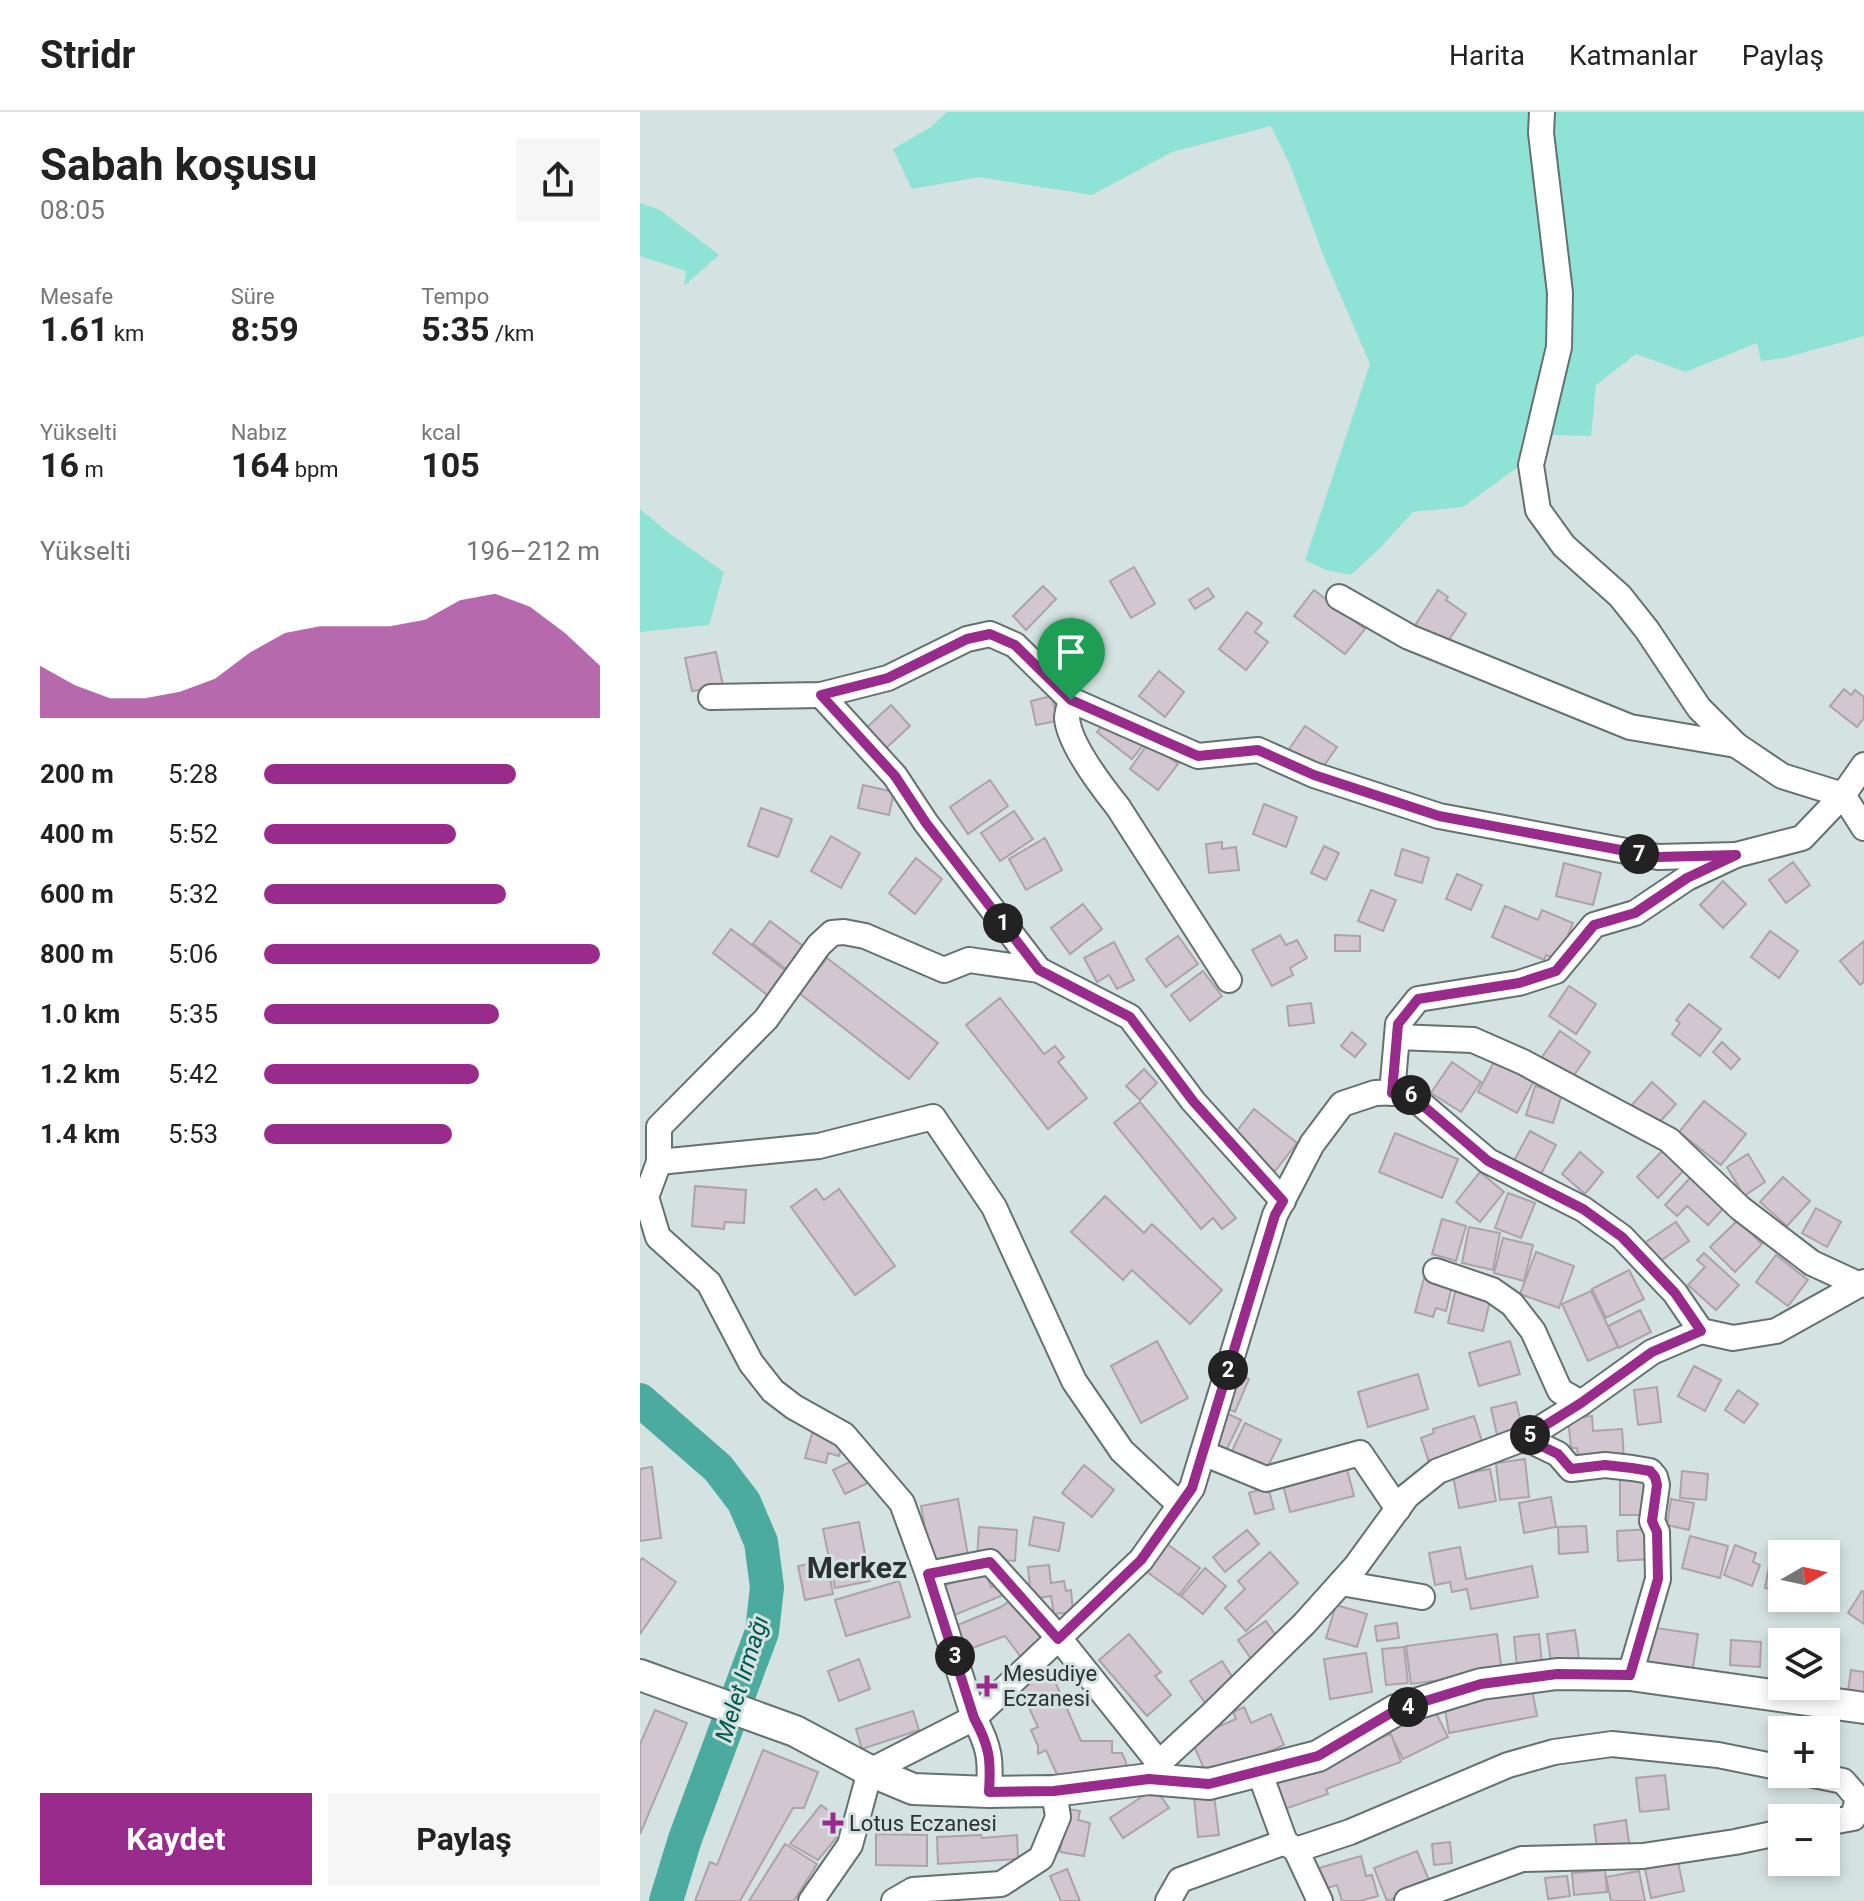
<!DOCTYPE html>
<html lang="tr">
<meta charset="utf-8">
<style>
:root{--surface:#fff;--page:#f6f6f6;--text:#222;--muted:#767676;--line:#e0e0e0;--accent:#982b8b}
body{margin:0;font-family:Roboto,sans-serif;background:var(--page);color:var(--text);height:100vh;display:flex;flex-direction:column;font-size:30px;white-space:nowrap}
*{box-sizing:border-box;margin:0}
p{font-size:26px;color:var(--muted)}
.icon{flex:none;width:44px;height:44px;fill:none;stroke:currentColor;stroke-width:2;stroke-linecap:round;stroke-linejoin:round}
.map{position:relative;flex:1;overflow:hidden}
.drawer{display:flex;flex-direction:column;background:var(--surface);width:640px}
.drawer>*{flex:none}
.needle{width:52px;rotate:81deg}
.controls{position:absolute;left:1128px;top:1428px;display:grid;gap:16px}
.controls a{display:grid;place-items:center;width:72px;height:72px;border-radius:0px;background:var(--surface);box-shadow:0 4px 12px #0003;font-size:40px}
.pin{position:absolute;display:grid;place-items:center;width:68px;height:68px;color:#fff;margin:-82px -34px;border-radius:50% 50% 50% 0;rotate:-45deg;box-shadow:0 0 8px #0007}
.pin .icon{rotate:45deg}
.km{position:absolute;width:40px;height:40px;margin:-20px;border-radius:50%;background:#222;color:#fff;font-size:22px;line-height:40px;text-align:center}
.round{display:grid;place-items:center;flex:none;width:84px;height:84px;border-radius:0px;background:var(--page)}
.overview{display:flex;align-items:center;justify-content:space-between;height:136px;padding:0 40px}
h1{font-size:44px;font-weight:700;line-height:60px}
.stats{display:grid;grid-template-columns:repeat(3,1fr);gap:12px;height:136px;padding:8px 40px}
.stats div{display:grid;align-content:center}
.stats b{font-size:34px;font-weight:700}
.stats small{font-size:22px;font-weight:400}
.stats p{font-size:22px}
.chart{height:224px;padding:16px 40px}
.chart p{display:flex;justify-content:space-between}
.chart svg{width:100%;height:144px;margin-top:8px;fill:var(--accent);opacity:.7}
.button{display:flex;gap:16px;margin-top:auto;padding:16px 40px}
.button a{flex:1;height:92px;border-radius:0px;background:var(--accent);color:#fff;font-size:32px;font-weight:700;line-height:92px;text-align:center}
.button a+a{background:var(--page);color:var(--text)}
ul{padding:0 40px;list-style:none;font-size:26px}
li{display:grid;grid-template-columns:128px 96px 1fr;align-items:center;height:60px}
li i{height:20px;border-radius:10px;background:var(--accent)}
header{display:flex;align-items:center;gap:48px;box-sizing:border-box;height:112px;padding:0 40px;background:var(--surface);border-bottom:2px solid var(--line)}
header strong{font-size:38px}
nav{display:flex;gap:44px;margin-inline-start:auto;font-size:28px}
main{display:flex;flex:1;min-height:0}
.map>svg:first-child{display:block}
.green{fill:#8fe2d6}
.lines{fill:none;stroke-linecap:round;stroke-linejoin:round}
.river{stroke:#4bab9f;stroke-width:34}
.building{fill:#d2c7d0;stroke:#ada2aa;stroke-width:2}
.minor-casing{stroke:#64726f;stroke-width:28}
.major-casing{stroke:#64726f;stroke-width:34}
.minor{stroke:#fff;stroke-width:24}
.major{stroke:#fff;stroke-width:30}
.route-casing{stroke:#fff;stroke-width:16}
.route{stroke:#982b8b;stroke-width:10}
.poi-dot{fill:#982b8b;stroke:#d4e3e1;stroke-width:3}
.labels{text-anchor:middle;dominant-baseline:central;stroke-width:6;stroke-linejoin:round;paint-order:stroke}
.poi-label{font-size:22px;fill:#2b3130;stroke:#d4e3e1;text-anchor:start}
.water-label{font-size:24px;font-style:italic;fill:#00584f;stroke:#d4e3e1}
.district-label{font-size:30px;font-weight:bold;fill:#2b3130;stroke:#d4e3e1}
</style>
<header>
<strong>Stridr</strong>
<nav><a>Harita</a><a>Katmanlar</a><a>Paylaş</a></nav>
</header>
<main>
<section class="drawer">
<div class="overview"><div><h1>Sabah koşusu</h1><p>08:05</p></div><a class="round"><svg class="icon" aria-label="share" viewBox="0 0 24 24"><path d="M12 15V3M7 8l5-5 5 5M5 13v7h14v-7"/></svg></a></div>
<div class="stats">
<div><p>Mesafe</p><b>1.61<small> km</small></b></div>
<div><p>Süre</p><b>8:59</b></div>
<div><p>Tempo</p><b>5:35<small> /km</small></b></div>
</div>
<div class="stats">
<div><p>Yükselti</p><b>16<small> m</small></b></div>
<div><p>Nabız</p><b>164<small> bpm</small></b></div>
<div><p>kcal</p><b>105</b></div>
</div>
<div class="chart"><p><span>Yükselti</span>196–212 m</p>
<svg viewBox="0 0 160 44" preserveAspectRatio="none"><path d="M0 44V28L10 34L20 38L30 38L40 36L50 32L60 24L70 18L80 16L90 16L100 16L110 14L120 8L130 6L140 10L150 18L160 28V44z"/></svg>
</div>
<ul>
<li><b>200 m</b>5:28<i style="width:75%"></i></li>
<li><b>400 m</b>5:52<i style="width:57%"></i></li>
<li><b>600 m</b>5:32<i style="width:72%"></i></li>
<li><b>800 m</b>5:06<i style="width:100%"></i></li>
<li><b>1.0 km</b>5:35<i style="width:70%"></i></li>
<li><b>1.2 km</b>5:42<i style="width:64%"></i></li>
<li><b>1.4 km</b>5:53<i style="width:56%"></i></li>
</ul>
<div class="button"><a>Kaydet</a><a>Paylaş</a></div>
</section>
<div class="map">
<svg width="1224" height="1789" viewBox="0 0 1224 1789">
<rect width="100%" height="100%" fill="#d4e3e1"/>
<g class="green">
<polygon points="307,0 1224,0 1224,224 1144,246 1121,249 1117,231 1046,260 996,242 956,273 951,324 912,323 886,349 823,395 773,400 741,435 711,463 686,458 665,448 730,252 684,145 650,53 631,14 532,40 452,83 339,65 272,77 253,37 291,15"/>
<polygon points="0,91 20,98 79,143 44,174 46,159 0,144"/>
<polygon points="0,397 30,422 84,460 69,513 0,520"/>
</g>
<g class="lines">
<polyline class="river" points="0,1288 78,1356 104,1390 121,1430 127,1475 122,1520 45,1727 26,1789"/>
</g>
<g class="building">
<polygon points="494,455 515,492 491,506 470,469"/>
<polygon points="403,474 416,487 386,518 373,504"/>
<polygon points="568,476 574,485 555,497 549,488"/>
<polygon points="674,478 725,517 705,542 654,504"/>
<polygon points="798,478 808,485 806,488 826,502 804,535 774,515"/>
<polygon points="607,500 622,511 615,520 628,530 606,558 579,537"/>
<polygon points="76,540 83,574 52,579 45,546"/>
<polygon points="519,559 544,580 525,605 499,584"/>
<polygon points="1204,577 1211,583 1215,578 1224,585 1224,606 1217,615 1190,594"/>
<polygon points="412,584 417,609 396,613 391,589"/>
<polygon points="251,593 270,614 243,639 224,618"/>
<polygon points="468,606 503,633 492,647 457,620"/>
<polygon points="665,614 697,635 679,661 647,640"/>
<polygon points="509,630 538,652 518,678 490,657"/>
<polygon points="350,668 368,694 328,722 310,695"/>
<polygon points="223,673 254,680 249,703 218,696"/>
<polygon points="624,692 657,705 646,735 613,722"/>
<polygon points="121,696 152,707 138,745 108,734"/>
<polygon points="374,699 393,727 360,749 341,721"/>
<polygon points="191,724 220,741 201,776 171,759"/>
<polygon points="405,726 422,758 386,778 369,747"/>
<polygon points="582,730 582,737 596,735 599,758 569,761 566,732"/>
<polygon points="684,734 699,741 686,768 671,761"/>
<polygon points="762,737 789,746 782,771 755,763"/>
<polygon points="276,746 302,767 275,802 249,781"/>
<polygon points="1153,750 1170,773 1146,791 1129,768"/>
<polygon points="924,751 961,761 953,793 916,784"/>
<polygon points="817,762 842,773 831,798 806,787"/>
<polygon points="1083,769 1106,792 1083,816 1060,793"/>
<polygon points="731,778 756,788 743,819 718,809"/>
<polygon points="443,792 462,817 430,842 411,816"/>
<polygon points="865,794 898,808 902,798 933,811 918,848 906,843 904,848 852,825"/>
<polygon points="130,809 163,834 146,857 113,832"/>
<polygon points="91,817 150,862 131,886 73,841"/>
<polygon points="1130,819 1158,839 1139,866 1111,845"/>
<polygon points="640,823 646,833 657,828 667,846 650,856 653,863 632,874 612,838"/>
<polygon points="695,823 720,824 720,839 695,839"/>
<polygon points="538,824 558,852 526,875 506,847"/>
<polygon points="1224,829 1224,870 1220,873 1200,849"/>
<polygon points="474,830 494,868 477,877 469,863 457,870 444,846"/>
<polygon points="187,846 298,931 269,967 159,881"/>
<polygon points="563,859 582,884 550,909 531,883"/>
<polygon points="929,874 956,892 936,922 909,904"/>
<polygon points="360,886 404,942 415,934 424,945 418,950 447,986 408,1017 326,913"/>
<polygon points="671,891 674,911 649,914 647,894"/>
<polygon points="1049,892 1081,917 1060,944 1032,922 1040,911 1036,908"/>
<polygon points="920,919 950,940 930,969 900,948"/>
<polygon points="712,920 726,932 715,945 701,934"/>
<polygon points="1082,930 1100,947 1091,957 1073,940"/>
<polygon points="856,946 895,967 877,1001 838,980"/>
<polygon points="812,950 841,970 821,1000 791,981"/>
<polygon points="504,957 517,971 500,988 486,974"/>
<polygon points="1012,970 1036,992 1016,1014 992,993"/>
<polygon points="895,974 922,982 913,1011 886,1003"/>
<polygon points="1064,989 1106,1022 1081,1053 1039,1020"/>
<polygon points="500,990 596,1106 582,1117 573,1106 561,1117 474,1011"/>
<polygon points="614,997 657,1031 635,1059 592,1025"/>
<polygon points="890,1019 916,1033 898,1068 871,1054"/>
<polygon points="755,1021 818,1047 802,1086 739,1060"/>
<polygon points="1023,1038 1044,1058 1018,1086 997,1065"/>
<polygon points="940,1040 963,1060 945,1082 922,1062"/>
<polygon points="1108,1042 1125,1070 1104,1084 1087,1055"/>
<polygon points="840,1060 864,1080 840,1110 816,1090"/>
<polygon points="1143,1065 1170,1089 1147,1114 1120,1090"/>
<polygon points="1050,1066 1083,1097 1068,1113 1047,1094 1037,1104 1025,1093"/>
<polygon points="55,1074 106,1078 104,1111 85,1110 84,1117 52,1114"/>
<polygon points="176,1077 184,1088 199,1077 255,1154 215,1183 151,1095"/>
<polygon points="868,1081 895,1091 881,1126 855,1116"/>
<polygon points="465,1084 504,1121 512,1112 582,1178 550,1212 492,1158 483,1168 431,1120"/>
<polygon points="1176,1096 1201,1110 1187,1135 1162,1121"/>
<polygon points="802,1107 826,1114 816,1149 792,1142"/>
<polygon points="1098,1108 1122,1132 1095,1160 1070,1135"/>
<polygon points="1036,1110 1049,1129 1016,1152 1003,1132"/>
<polygon points="829,1115 860,1121 853,1158 822,1151"/>
<polygon points="863,1126 893,1133 884,1169 854,1161"/>
<polygon points="896,1140 934,1154 919,1196 880,1182"/>
<polygon points="1064,1141 1099,1173 1076,1198 1048,1173 1065,1155 1057,1148"/>
<polygon points="1136,1143 1168,1168 1148,1194 1116,1170"/>
<polygon points="989,1158 1004,1187 966,1206 952,1177"/>
<polygon points="784,1166 812,1174 806,1199 796,1196 793,1205 775,1200"/>
<polygon points="816,1176 851,1184 843,1219 808,1211"/>
<polygon points="951,1179 978,1235 948,1249 922,1192"/>
<polygon points="1000,1198 1011,1220 979,1236 968,1214"/>
<polygon points="517,1229 548,1286 501,1311 471,1254"/>
<polygon points="870,1229 880,1262 839,1274 829,1241"/>
<polygon points="1054,1254 1081,1268 1065,1299 1038,1284"/>
<polygon points="594,1260 609,1267 595,1300 580,1293"/>
<polygon points="778,1262 788,1297 728,1315 718,1280"/>
<polygon points="1017,1275 1021,1310 998,1313 994,1278"/>
<polygon points="1098,1278 1118,1292 1104,1311 1085,1298"/>
<polygon points="876,1290 883,1317 857,1323 851,1296"/>
<polygon points="582,1299 601,1308 585,1341 566,1331"/>
<polygon points="834,1304 845,1339 791,1356 781,1326 794,1321 793,1317"/>
<polygon points="952,1304 953,1319 982,1317 984,1346 939,1350 937,1336 931,1336 928,1306"/>
<polygon points="605,1311 641,1328 624,1362 589,1345"/>
<polygon points="173,1318 204,1327 199,1344 188,1341 186,1351 165,1346"/>
<polygon points="220,1345 232,1369 205,1382 193,1358"/>
<polygon points="885,1347 889,1385 860,1388 856,1351"/>
<polygon points="444,1353 474,1378 452,1405 422,1381"/>
<polygon points="12,1355 21,1426 0,1429 0,1357"/>
<polygon points="707,1357 714,1384 650,1400 643,1373"/>
<polygon points="850,1357 856,1389 819,1396 813,1364"/>
<polygon points="1042,1359 1068,1362 1066,1388 1040,1386"/>
<rect x="980" y="1365" width="28" height="38"/>
<polygon points="628,1375 634,1397 615,1402 609,1381"/>
<polygon points="911,1385 916,1415 884,1421 879,1391"/>
<polygon points="318,1387 329,1449 292,1456 281,1394"/>
<polygon points="1031,1387 1054,1391 1049,1418 1027,1413"/>
<polygon points="394,1405 424,1411 419,1439 389,1433"/>
<polygon points="219,1410 230,1469 195,1476 183,1417"/>
<polygon points="946,1414 948,1440 919,1442 918,1415"/>
<polygon points="339,1415 377,1418 375,1449 337,1446"/>
<polygon points="1011,1417 1012,1447 978,1449 977,1419"/>
<polygon points="607,1418 619,1432 585,1460 573,1445"/>
<polygon points="1050,1424 1088,1434 1080,1466 1042,1456"/>
<polygon points="523,1429 560,1456 539,1483 503,1457"/>
<polygon points="1095,1433 1116,1441 1113,1450 1120,1453 1112,1474 1084,1463"/>
<polygon points="820,1435 826,1467 892,1454 898,1485 831,1497 827,1477 812,1480 810,1470 795,1473 789,1441"/>
<polygon points="630,1440 658,1471 606,1519 585,1496 605,1477 598,1469"/>
<polygon points="2,1446 36,1470 0,1522 0,1449"/>
<polygon points="187,1449 193,1482 165,1488 158,1454"/>
<polygon points="1130,1449 1142,1451 1142,1479 1125,1476"/>
<polygon points="409,1453 411,1471 424,1469 426,1479 431,1478 433,1500 414,1502 411,1484 391,1487 388,1455"/>
<polygon points="565,1456 586,1474 563,1502 541,1484"/>
<polygon points="345,1458 351,1475 362,1471 366,1482 312,1504 301,1475"/>
<polygon points="259,1469 270,1505 206,1524 195,1488"/>
<polygon points="1222,1479 1224,1480 1224,1512 1208,1501"/>
<polygon points="372,1487 406,1529 384,1549 365,1524 324,1539 313,1515 361,1495"/>
<polygon points="696,1493 727,1502 717,1535 686,1526"/>
<polygon points="626,1509 642,1533 614,1551 598,1528"/>
<polygon points="757,1511 759,1526 737,1529 735,1514"/>
<polygon points="1009,1515 1058,1522 1052,1562 1003,1555"/>
<polygon points="935,1518 939,1546 911,1550 907,1522"/>
<polygon points="489,1522 521,1560 515,1564 531,1583 507,1604 459,1548"/>
<polygon points="857,1522 862,1560 771,1572 766,1534"/>
<polygon points="899,1522 902,1552 877,1555 874,1525"/>
<polygon points="1091,1528 1121,1530 1120,1555 1090,1553"/>
<polygon points="764,1535 768,1571 746,1573 742,1537"/>
<polygon points="726,1541 732,1580 690,1587 684,1547"/>
<polygon points="219,1547 230,1577 199,1589 188,1559"/>
<polygon points="582,1549 598,1574 567,1594 550,1569"/>
<polygon points="1211,1558 1224,1560 1224,1588 1207,1586"/>
<polygon points="411,1560 441,1629 472,1629 472,1641 482,1641 486,1650 487,1666 419,1667 406,1638 398,1642 398,1634 391,1618 398,1615 379,1574"/>
<polygon points="892,1577 897,1604 809,1621 804,1592"/>
<polygon points="604,1595 611,1611 631,1602 644,1633 568,1666 551,1627 596,1607 593,1600"/>
<polygon points="794,1597 808,1625 763,1647 749,1620"/>
<polygon points="15,1598 47,1611 0,1722 0,1632"/>
<polygon points="273,1599 279,1618 222,1637 216,1617"/>
<polygon points="751,1622 761,1650 686,1677 688,1682 639,1699 628,1666"/>
<polygon points="123,1638 178,1660 164,1696 153,1696 100,1789 55,1789 70,1750 77,1753"/>
<polygon points="1025,1663 1029,1697 1000,1700 996,1666"/>
<polygon points="515,1676 529,1696 483,1726 470,1706"/>
<polygon points="574,1683 579,1723 558,1725 554,1685"/>
<polygon points="181,1693 207,1713 178,1748 150,1732"/>
<polygon points="428,1697 440,1699 438,1708 450,1711 444,1744 420,1740"/>
<polygon points="986,1708 990,1738 958,1743 954,1713"/>
<polygon points="236,1722 287,1723 287,1754 236,1753"/>
<polygon points="341,1723 342,1726 377,1723 378,1747 298,1752 297,1725"/>
<polygon points="810,1730 812,1751 794,1753 792,1732"/>
<polygon points="145,1732 177,1752 154,1789 109,1789"/>
<polygon points="777,1739 791,1773 747,1789 734,1756"/>
<polygon points="721,1744 726,1764 732,1763 738,1784 720,1789 702,1789 697,1773 678,1779 672,1758"/>
<polygon points="1038,1750 1044,1779 1011,1786 1005,1757"/>
<polygon points="427,1757 440,1789 421,1789 410,1764"/>
<polygon points="965,1758 967,1780 934,1783 932,1761"/>
<polygon points="999,1759 1005,1789 971,1789 966,1765"/>
<polygon points="927,1764 930,1784 908,1787 905,1766"/>
</g>
<g class="lines">
<g class="minor-casing">
<g id="minor">
<polyline points="902,0 901,21 920,181 919,235 891,353 898,398 924,434 980,484 1007,518 1059,596 1096,633 1142,664 1203,683 1224,716"/>
<polyline points="699,485 769,525 990,615 1096,633"/>
<polyline points="181,583 255,664 286,711 399,858"/>
<polyline points="71,585 181,583 248,566 327,527 350,522 375,533 431,588 558,644 618,638 674,663 799,704 1018,745 1096,743"/>
<path d="M431,588C430,593 427,601 427,606C429,632 462,675 478,695L589,868"/>
<polyline points="757,925 833,928 883,950 1029,1028 1100,1096 1172,1151 1220,1173"/>
<polyline points="752,981 758,912 778,887 879,871 916,859 954,813 995,801 1047,766 1096,743 1162,726 1203,683 1224,653"/>
<polyline points="19,1050 179,1034 293,1005 354,1095 434,1269 482,1339 540,1393"/>
<polyline points="796,1159 852,1178 872,1192 893,1219 920,1279 941,1291"/>
<polyline points="885,1326 918,1342 931,1357 965,1353 992,1356 1010,1359 1015,1365 1017,1373 1012,1409 1017,1420 1018,1467 990,1563"/>
<polyline points="563,1341 626,1367 720,1341 758,1397"/>
<polyline points="288,1462 350,1450 419,1526 519,1651"/>
<polyline points="701,1471 782,1485"/>
<polyline points="619,1659 645,1730 656,1738 680,1789"/>
<polyline points="1169,1662 1203,1669 1218,1686 1213,1706 1186,1711"/>
<polyline points="509,1667 519,1651 571,1603 664,1512 716,1454 767,1384 798,1359 885,1326 941,1291 1012,1240 1061,1219 1093,1226 1136,1219 1224,1170"/>
<path d="M349,1680C351,1648 350,1635 334,1606L288,1462L262,1391L204,1323L154,1295L133,1279L111,1251L69,1171L18,1125L6,1085L19,1050V1015L126,907L179,833L192,821L204,820L225,824L304,858L329,848L399,858L490,905L553,989L643,1089"/>
<polyline points="656,1738 710,1720 868,1653 914,1640 972,1632 1078,1643 1142,1656"/>
<polyline points="171,1789 210,1733 230,1659 334,1606 501,1448 552,1376 635,1103 672,1032 702,992 735,981 767,980 848,1049 943,1097 982,1125 1035,1181 1061,1219"/>
<polyline points="254,1789 273,1778 361,1772 401,1746 418,1705 414,1679"/>
<polyline points="528,1789 540,1768 645,1730"/>
<polyline points="767,1789 882,1747 1003,1744 1095,1730 1142,1720"/>
</g>
</g>
<g class="major-casing">
<polyline id="major" points="0,1563 155,1619 230,1659 273,1677 349,1680 414,1679 509,1667 569,1672 678,1644 756,1598 841,1572 917,1562 990,1563 1224,1596"/>
</g>
<use href="#minor" class="minor"/>
<use href="#major" class="major"/>
</g>
<g class="lines">
<g class="route-casing">
<path id="route" d="M350,522L375,533L431,588L558,644L618,638L674,663L799,704L1018,745L1096,743L1047,766L995,801L954,813L916,859L879,871L778,887L758,912L752,981L767,980L848,1049L943,1097L982,1125L1035,1181L1061,1219L1012,1240L941,1291L885,1326L918,1342L931,1357L965,1353L992,1356L1010,1359L1015,1365L1017,1373L1012,1409L1017,1420L1018,1467L990,1563L917,1562L841,1572L756,1598L678,1644L569,1672L509,1667L414,1679L349,1680C351,1648 350,1635 334,1606L288,1462L350,1450L418,1527L501,1448L552,1376L635,1103L643,1089L553,989L490,905L399,858L286,711L255,664L181,583L248,566L327,527Z"/>
</g>
<use href="#route" class="route"/>
</g>
<g class="poi-dot">
<path d="M343 1562h8v8h8v8h-8v8h-8v-8h-8v-8h8z"/>
<path d="M189 1699h8v8h8v8h-8v8h-8v-8h-8v-8h8z"/>
</g>
<g class="labels">
<g class="poi-label">
<text x="363" y="1561">Mesudiye<tspan x="363" dy="25">Eczanesi</tspan></text>
<text x="209" y="1711">Lotus Eczanesi</text>
</g>
<g class="water-label">
<text transform="translate(102 1567) rotate(-73)">Melet Irmağı</text>
</g>
<g class="district-label">
<text x="217" y="1455">Merkez</text>
</g>
</g>
</svg>
<div class="controls">
<a><svg class="needle" viewBox="-14 -14 28 28"><path d="M0-13l5 13h-10z" fill="#e53935"/><path d="M0 13l5-13h-10z" fill="#767676"/></svg></a>
<a><svg class="icon" aria-label="layers" viewBox="0 0 24 24"><path d="M12 4l9 5-9 5-9-5zM3 14l9 5 9-5"/></svg></a>
<a>+</a>
<a>−</a>
</div>
<div class="pin" style="left:431px;top:588px;background:#1e9e55"><svg class="icon" aria-label="arrive" viewBox="0 0 24 24"><path d="M6 21V4h12l-3 4 3 4H6"/></svg></div>
<b class="km" style="left:363px;top:811px">1</b>
<b class="km" style="left:588px;top:1258px">2</b>
<b class="km" style="left:315px;top:1544px">3</b>
<b class="km" style="left:768px;top:1595px">4</b>
<b class="km" style="left:890px;top:1323px">5</b>
<b class="km" style="left:771px;top:983px">6</b>
<b class="km" style="left:999px;top:742px">7</b>
</div>
</main>
